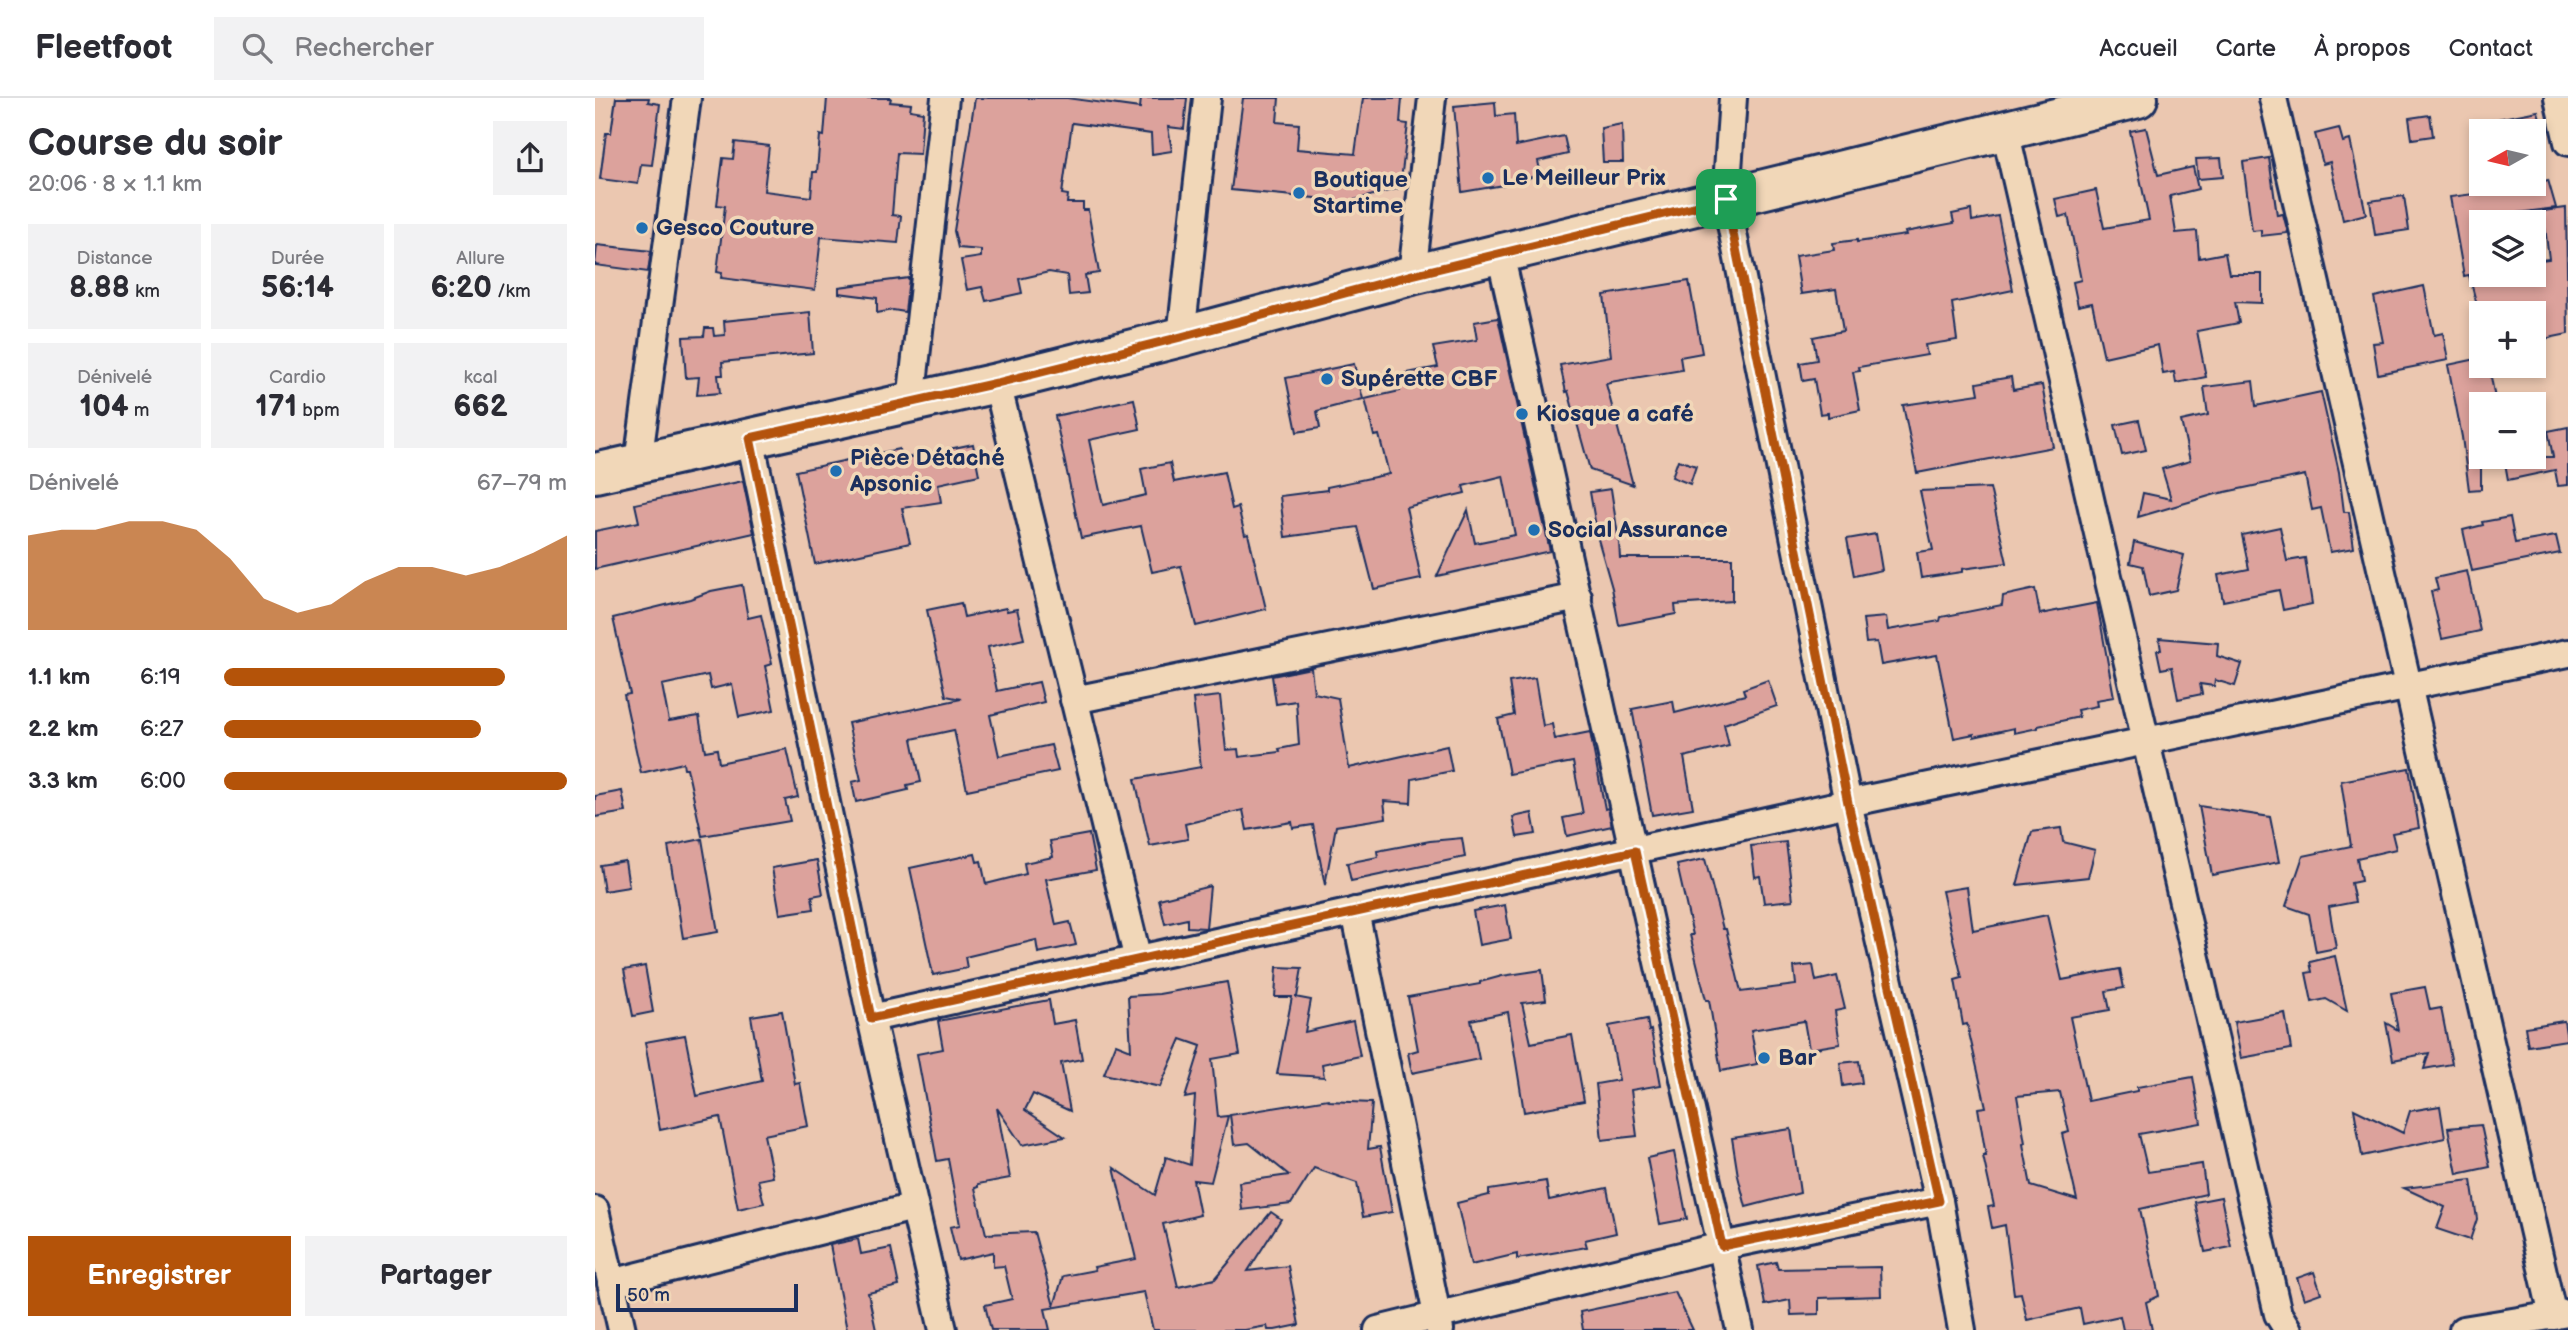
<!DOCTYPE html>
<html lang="fr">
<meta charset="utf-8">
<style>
:root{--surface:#fff;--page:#f2f2f3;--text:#2b2b33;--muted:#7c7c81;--line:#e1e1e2;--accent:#b45309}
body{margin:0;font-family:"Balsamiq Sans",sans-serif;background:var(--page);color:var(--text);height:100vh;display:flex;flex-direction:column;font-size:26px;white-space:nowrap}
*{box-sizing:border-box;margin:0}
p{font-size:23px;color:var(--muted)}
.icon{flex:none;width:38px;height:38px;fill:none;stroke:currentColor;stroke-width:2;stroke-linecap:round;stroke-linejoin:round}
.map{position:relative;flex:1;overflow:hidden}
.panel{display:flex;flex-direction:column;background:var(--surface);width:595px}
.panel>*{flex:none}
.needle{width:46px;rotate:262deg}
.tools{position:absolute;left:1874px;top:21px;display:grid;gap:14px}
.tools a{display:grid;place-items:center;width:77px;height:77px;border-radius:0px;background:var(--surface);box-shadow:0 4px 10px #0003;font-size:35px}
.scale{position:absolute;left:21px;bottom:18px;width:182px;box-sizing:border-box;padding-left:7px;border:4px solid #1b2f5e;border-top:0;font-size:19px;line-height:24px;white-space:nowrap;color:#1b2f5e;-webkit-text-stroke:5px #f1d7b8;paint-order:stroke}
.pin{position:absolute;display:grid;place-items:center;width:60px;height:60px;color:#fff;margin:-30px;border-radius:14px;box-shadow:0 4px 10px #0006}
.round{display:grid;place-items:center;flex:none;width:74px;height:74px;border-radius:0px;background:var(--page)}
.overview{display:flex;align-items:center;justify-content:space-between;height:119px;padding:0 28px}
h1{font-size:38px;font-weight:600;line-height:52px}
.stats{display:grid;grid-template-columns:repeat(3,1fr);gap:10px;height:119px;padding:7px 28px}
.stats div{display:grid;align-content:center;border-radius:0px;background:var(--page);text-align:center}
.stats b{font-size:30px;font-weight:600}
.stats small{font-size:19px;font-weight:400}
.stats p{font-size:19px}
.chart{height:196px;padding:14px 28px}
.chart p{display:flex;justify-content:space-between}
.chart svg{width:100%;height:126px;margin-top:7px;fill:var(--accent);opacity:.7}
.primary-button{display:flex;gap:14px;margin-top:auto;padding:14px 28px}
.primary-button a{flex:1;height:80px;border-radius:0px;background:var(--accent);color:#fff;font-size:28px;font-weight:600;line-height:80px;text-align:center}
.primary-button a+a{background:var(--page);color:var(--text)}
ul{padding:0 28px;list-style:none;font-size:23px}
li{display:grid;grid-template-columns:112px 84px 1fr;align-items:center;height:52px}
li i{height:18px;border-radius:9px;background:var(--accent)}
header{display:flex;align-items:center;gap:42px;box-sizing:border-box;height:98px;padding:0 35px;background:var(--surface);border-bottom:2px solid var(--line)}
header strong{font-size:33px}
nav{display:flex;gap:38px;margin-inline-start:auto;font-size:24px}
.search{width:490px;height:63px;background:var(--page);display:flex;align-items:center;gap:18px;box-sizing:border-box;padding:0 24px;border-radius:0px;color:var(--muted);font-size:26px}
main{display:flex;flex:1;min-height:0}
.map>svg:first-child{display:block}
.building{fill:#dca29c;stroke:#1b2f5e;stroke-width:2;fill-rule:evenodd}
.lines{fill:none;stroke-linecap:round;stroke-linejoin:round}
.minor-casing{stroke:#1b2f5e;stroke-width:32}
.primary-casing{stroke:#1b2f5e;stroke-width:44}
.minor{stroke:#f1d7b8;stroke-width:26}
.primary{stroke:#f1d7b8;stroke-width:38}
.route-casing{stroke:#fff;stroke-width:14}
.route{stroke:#b45309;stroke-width:9}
.poi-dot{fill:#1f6fb2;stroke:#f1d7b8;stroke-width:2.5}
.labels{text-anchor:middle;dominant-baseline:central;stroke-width:7;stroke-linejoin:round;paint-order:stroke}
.poi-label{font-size:23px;font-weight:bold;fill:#1b2f5e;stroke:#f1d7b8;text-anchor:start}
</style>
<header>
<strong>Fleetfoot</strong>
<div class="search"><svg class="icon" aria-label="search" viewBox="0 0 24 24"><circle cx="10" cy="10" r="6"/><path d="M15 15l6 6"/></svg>Rechercher</div>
<nav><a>Accueil</a><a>Carte</a><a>À propos</a><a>Contact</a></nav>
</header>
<main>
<section class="panel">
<div class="overview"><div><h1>Course du soir</h1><p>20:06 · 8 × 1.1 km</p></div><a class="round"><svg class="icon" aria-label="share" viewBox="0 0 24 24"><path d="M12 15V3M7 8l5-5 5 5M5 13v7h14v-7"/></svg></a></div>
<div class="stats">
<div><p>Distance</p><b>8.88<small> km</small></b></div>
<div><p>Durée</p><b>56:14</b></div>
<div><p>Allure</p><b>6:20<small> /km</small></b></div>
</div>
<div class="stats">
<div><p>Dénivelé</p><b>104<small> m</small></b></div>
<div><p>Cardio</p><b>171<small> bpm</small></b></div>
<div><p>kcal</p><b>662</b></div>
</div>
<div class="chart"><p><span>Dénivelé</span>67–79 m</p>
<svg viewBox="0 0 160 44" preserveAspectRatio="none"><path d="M0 44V11L10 9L20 9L30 6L40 6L50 9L60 19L70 33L80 38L90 35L100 27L110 22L120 22L130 25L140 22L150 17L160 11V44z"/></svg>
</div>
<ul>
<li><b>1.1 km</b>6:19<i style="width:82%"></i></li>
<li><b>2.2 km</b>6:27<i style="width:75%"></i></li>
<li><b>3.3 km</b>6:00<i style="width:100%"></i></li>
</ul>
<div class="primary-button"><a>Enregistrer</a><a>Partager</a></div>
</section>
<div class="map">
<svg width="1973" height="1232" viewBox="0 0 1973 1232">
<rect width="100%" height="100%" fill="#ebc7b0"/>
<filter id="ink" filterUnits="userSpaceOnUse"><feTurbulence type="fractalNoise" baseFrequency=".0143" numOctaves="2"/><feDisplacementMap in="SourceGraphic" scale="14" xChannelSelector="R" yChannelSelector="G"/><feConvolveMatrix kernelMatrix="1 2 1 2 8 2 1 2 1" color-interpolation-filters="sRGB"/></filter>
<g filter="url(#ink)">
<g class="building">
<polygon points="21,0 54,0 53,4 65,6 57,67 46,66 43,86 5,81 11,35 16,35"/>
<polygon points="232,0 296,0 295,4 316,6 315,12 328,14 325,56 302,55 297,117 306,118 303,145 226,139 220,192 126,180 127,175 122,174 130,108 122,107 128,60 138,61 140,44 174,48 169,93 216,99 218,74 222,74 225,37 229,38"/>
<polygon points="380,0 472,0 545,10 546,0 592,0 589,31 573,29 577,53 557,56 556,36 477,25 467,96 473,97 472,105 488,105 488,112 493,112 504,175 490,177 493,195 474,197 472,177 454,174 424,181 427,195 391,203 387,189 372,192 366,162 386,159 386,152 363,150 359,133"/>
<polygon points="648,0 684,0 682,24 704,26 702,51 760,56 768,0 807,0 805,25 813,26 805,90 729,110 730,101 636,92"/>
<polygon points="900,4 901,18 919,16 921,48 969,38 973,56 943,63 946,77 909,85 909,87 867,94 859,8"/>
<polygon points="1943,13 1948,33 1888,33 1887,24"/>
<polygon points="1835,17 1838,38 1817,41 1814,20"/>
<polygon points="1027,26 1028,64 1008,64 1006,30"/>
<polygon points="1551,30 1563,77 1598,69 1603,91 1575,98 1581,135 1602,133 1604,160 1630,155 1634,176 1667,176 1667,205 1640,204 1644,225 1602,233 1611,279 1581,285 1579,274 1568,276 1563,247 1509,259 1497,205 1483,208 1478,184 1486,182 1473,117 1464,119 1460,101 1501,92 1509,130 1554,122 1535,33"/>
<polygon points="1744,30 1748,44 1755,42 1771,116 1748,122 1735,64 1728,66 1720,36"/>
<polygon points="1626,60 1628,79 1603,81 1601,61"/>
<polygon points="1674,60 1682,117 1688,116 1693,135 1666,138 1666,132 1657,133 1648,64"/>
<polygon points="1953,82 1961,110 1883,120 1885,134 1879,135 1886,175 1877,177 1939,177 1939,163 1954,161 1948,113 1971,110 1973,236 1939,243 1939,215 1884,215 1874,177 1869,178 1855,99 1887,95 1886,89 1939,86"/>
<polygon points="1809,98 1814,132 1780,137 1775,103"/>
<polygon points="1376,112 1377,123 1403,118 1418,192 1357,205 1362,242 1330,247 1332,257 1264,269 1265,273 1258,274 1265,312 1233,319 1233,315 1225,316 1219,281 1208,283 1205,265 1222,262 1218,239 1248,233 1241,191 1206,196 1200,158 1239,152 1238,145 1262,142 1262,144 1311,137 1310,134 1359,125 1357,116"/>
<polygon points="2,147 56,153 53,174 0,167"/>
<polygon points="314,180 310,214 298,212 282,215 282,200 244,195 244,189"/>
<polygon points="1094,183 1107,255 1085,259 1087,272 1015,284 1015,285 1011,286 1038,387 995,372 973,293 971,294 965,267 1016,258 1009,197"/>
<polygon points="1829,188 1839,237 1848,235 1853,262 1783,276 1778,245 1788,244 1779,199"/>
<polygon points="215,214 218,255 127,264 128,277 123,277 125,295 102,297 104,279 91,280 88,239 109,238 110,230 118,230 119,238 130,237 129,223"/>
<polygon points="903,220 955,453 842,478 873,412 880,445 920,437 908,378 868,388 870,395 811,409 826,481 779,491 763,429 690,439 685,398 732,392 732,389 794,376 784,337 779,338 770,301 805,293 802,277 843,269 838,249 882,242 879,224"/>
<polygon points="1886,260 1886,268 1894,268 1901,306 1886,306 1886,391 1874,392 1867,339 1853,267"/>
<polygon points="759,266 768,301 722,313 725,330 702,334 691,280"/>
<polygon points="1416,279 1418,292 1447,287 1458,349 1322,375 1308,307 1384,296 1382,285"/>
<polygon points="1658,283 1661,308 1726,294 1744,374 1749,414 1754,414 1759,450 1735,454 1726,410 1717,412 1710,377 1621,396 1543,419 1548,395 1576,401 1567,371 1595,363 1586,323 1613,317 1609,289"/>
<polygon points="539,301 545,331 494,342 508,407 551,397 546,371 575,365 579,384 629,374 637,411 643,409 650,437 653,436 671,511 601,528 586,468 557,474 546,428 486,440 460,318"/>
<polygon points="1544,322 1551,352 1527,357 1520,327"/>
<polygon points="1973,329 1973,387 1963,388 1960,372 1913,382 1909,359 1958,359 1953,333"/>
<polygon points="378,346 384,377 343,386 346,404 307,410 315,445 220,466 201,373 304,351 306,361"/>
<polygon points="1083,362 1101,368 1095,386 1077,379"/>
<polygon points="148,383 159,435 0,471 0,433 44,424 40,406"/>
<polygon points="1395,390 1412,465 1367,471 1367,474 1326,480 1322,454 1338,452 1325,393"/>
<polygon points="1016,391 1024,444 1025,460 1137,460 1137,503 1080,507 1081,516 1024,527 1017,490 1003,441 995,394"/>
<polygon points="1915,419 1920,445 1961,438 1965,455 1877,473 1868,432 1888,427 1887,424"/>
<polygon points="1685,429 1692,463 1710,460 1717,506 1688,512 1684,492 1628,503 1623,477 1654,471 1647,437"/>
<polygon points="1281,436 1287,472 1259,478 1252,441"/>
<polygon points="1539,444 1589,457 1581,492 1554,498 1548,468 1535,465"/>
<polygon points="1872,473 1885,533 1847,541 1836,494 1843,492 1840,480"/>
<polygon points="147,487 153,520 166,517 177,566 170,568 179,612 144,619 137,586 116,591 113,577 67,587 74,623 104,618 110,653 122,651 124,665 192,651 203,699 190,702 195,723 107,738 92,670 89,670 88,665 46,675 29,597 35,596 18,520 95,501 116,493"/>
<polygon points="1440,491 1445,516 1502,505 1519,599 1501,602 1502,608 1482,612 1484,619 1443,628 1443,630 1419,635 1419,630 1379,639 1379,636 1359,640 1342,557 1286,567 1282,544 1271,545 1268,521 1291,519 1293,532 1345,523 1346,519 1407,507 1408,498"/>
<polygon points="366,505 369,519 411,510 412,513 422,511 429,541 393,549 402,593 444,584 449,604 395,617 404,658 456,647 463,673 372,692 359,632 317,641 326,684 312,687 313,692 261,704 257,684 266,682 253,625 366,601 351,598 332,512"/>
<polygon points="1564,540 1623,545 1622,558 1647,566 1640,588 1620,582 1619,588 1605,586 1607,596 1583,601 1577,569 1566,571 1562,552 1566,552"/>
<polygon points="716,570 719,595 743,600 754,670 852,648 857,673 817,681 816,705 789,703 791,720 741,728 730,787 718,727 698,730 697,724 652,732 648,712 590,726 593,741 555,748 540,681 606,669 598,601 625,598 631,652 643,651 644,659 685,654 684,651 704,647 701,603 681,606 677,578"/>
<polygon points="940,580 948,628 957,626 960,641 995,634 1010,711 1013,710 1017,728 972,738 968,720 988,716 978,664 914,676 903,621 919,617 914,584"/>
<polygon points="1173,582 1182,608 1129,626 1134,648 1089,659 1098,710 1057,717 1037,611 1078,603 1080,615 1150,597 1148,591"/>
<polygon points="1814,670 1824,730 1797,735 1801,751 1762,760 1766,783 1756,785 1760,804 1734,809 1741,850 1721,854 1714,816 1691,808 1708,758 1756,748 1746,683"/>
<polygon points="27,693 31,714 0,719 0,698"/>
<polygon points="1604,708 1675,719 1684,764 1617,777"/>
<polygon points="937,715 941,736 922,739 918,719"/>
<polygon points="1466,730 1468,744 1500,752 1493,779 1422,787 1437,734"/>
<polygon points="494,736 501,772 451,781 461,827 475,824 481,847 443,855 441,842 370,859 372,870 338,877 315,770 380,756 382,764 386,763 391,786 431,776 429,765 458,759 455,743"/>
<polygon points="867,740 870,759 756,783 752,765 783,759 782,753 835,743"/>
<polygon points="107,741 123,834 88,840 73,748"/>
<polygon points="1191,744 1198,802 1169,805 1165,778 1160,779 1156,748"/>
<polygon points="1110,761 1128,831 1131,831 1146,894 1201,887 1199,869 1218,867 1221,883 1242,878 1250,911 1240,913 1245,946 1214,951 1209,923 1156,932 1162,966 1126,973 1114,902 1111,902 1095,837 1098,837 1082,767"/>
<polygon points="222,762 228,796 217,798 219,811 185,816 177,770"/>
<polygon points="30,763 34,789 9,793 5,767"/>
<polygon points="615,788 611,830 592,829 592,821 570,826 564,801"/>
<path d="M1372,789L1378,832L1452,817L1467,882L1525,871L1529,890L1511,893L1515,912L1475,919L1493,1003L1542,993V989L1598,979L1606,1025L1544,1036L1553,1074L1607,1066L1611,1096L1545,1111L1564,1198L1551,1204L1557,1232H1528L1525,1218L1488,1226L1485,1210L1432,1222L1426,1195L1419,1196L1410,1127L1397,1130L1393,1109L1399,1108L1388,1058H1391L1383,1010L1391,1009L1372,926L1368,927L1360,882L1367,880L1347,793ZM1465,994L1474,1034L1467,1036L1482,1102L1436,1088L1428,1046L1430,1045L1422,998Z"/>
<polygon points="910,807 916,841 884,847 878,813"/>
<polygon points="1740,858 1752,913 1731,901 1717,904 1711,875 1717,874 1715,864"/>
<polygon points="50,868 58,914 38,918 29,872"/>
<polygon points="682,869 707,870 702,899 700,899 716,902 710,934 758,923 765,958 727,966 729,979 682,976 697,899 680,899"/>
<polygon points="947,872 951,902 927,905 936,945 977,937 989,1003 929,1014 913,914 876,922 884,961 817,975 813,955 823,952 813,899 885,886 885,884 907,878"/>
<polygon points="632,884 645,956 617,961 623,1019 633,1018 616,1084 598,1082 605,1117 568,1126 583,1189 620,1181 676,1114 686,1121 653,1173 693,1168 704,1227 680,1232 673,1232 672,1228 650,1232 558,1232 549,1194 450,1211 455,1232 396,1232 390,1207 417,1201 409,1168 398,1169 398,1154 363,1162 355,1129 365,1127 353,1061 342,1063 322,956 348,951 343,923 454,902 458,926 480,922 487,961 466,965 475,1013 438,996 430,1012 470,1039 427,1047 402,1010 415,1080 383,1086 383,1089 380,1090 391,1136 439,1134 459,1208 468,1178 500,1172 499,1169 541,1161 519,1070 560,1097 571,1059 595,1067 600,998 590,1000 606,948 586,941 565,989 509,976 521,946 536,952 533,898 564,896"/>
<polygon points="1830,889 1835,912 1846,910 1857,966 1829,971 1834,955 1798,962 1791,925 1803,932 1796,895"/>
<polygon points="187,913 200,986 205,985 213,1028 169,1037 178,1079 163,1082 169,1105 143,1111 125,1019 65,1032 50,944 90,937 102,998 167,983 156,918"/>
<polygon points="1690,915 1696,951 1646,960 1639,924"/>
<polygon points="1052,921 1054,933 1056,932 1066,987 1036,992 1042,1038 1007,1042 1001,986 1024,982 1014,928"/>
<polygon points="1969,923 1972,942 1933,948 1930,929"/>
<polygon points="1264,963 1267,985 1248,988 1245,965"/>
<polygon points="733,1001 734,1003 777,1005 773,1051 785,1049 797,1114 768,1119 762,1085 719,1070 696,1106 647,1112 644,1084 694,1077 654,1045 639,1047 635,1017"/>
<polygon points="1845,1008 1850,1040 1767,1058 1759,1011 1808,1035 1815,1013"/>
<polygon points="1886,1027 1895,1069 1862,1076 1853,1030"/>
<polygon points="1196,1031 1205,1095 1151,1109 1143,1078 1137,1040"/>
<polygon points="1079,1054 1092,1121 1065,1126 1052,1060"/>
<polygon points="1876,1082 1882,1121 1875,1142 1842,1131 1850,1109 1809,1090"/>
<polygon points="951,1083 954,1102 1012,1090 1021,1135 990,1142 992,1149 922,1161 922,1156 876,1167 862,1105 894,1097 894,1092"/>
<polygon points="1626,1099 1636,1149 1610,1154 1600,1104"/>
<polygon points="263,1141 266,1156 296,1150 304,1188 273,1195 281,1232 252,1232 235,1147"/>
<polygon points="1181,1164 1183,1171 1285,1169 1286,1198 1224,1200 1224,1216 1196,1217 1195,1202 1170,1207 1163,1168"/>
<polygon points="1719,1174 1726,1195 1709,1201 1702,1180"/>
<polygon points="1080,1194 1098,1232 988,1232 985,1214"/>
</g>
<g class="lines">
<g class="minor-casing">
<g id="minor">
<polyline points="1138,0 1131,101 1253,705 1344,1103 1367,1232"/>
<polyline points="1678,0 1958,1218"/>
<polyline points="1963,0 1973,44"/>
<polyline points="1410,32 1683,1216 1693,1232"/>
<polyline points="905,155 1145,1232"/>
<polyline points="817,177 837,0"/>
<polyline points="586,239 612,0"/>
<polyline points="402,285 543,862"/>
<polyline points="316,304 350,0"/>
<polyline points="155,340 276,920 348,1232"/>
<polyline points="43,365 92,0"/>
<polyline points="479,602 983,499"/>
<polyline points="760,813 845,1232"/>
<polyline points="276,920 1253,705 1973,555"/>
<polyline points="0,1112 27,1232"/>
<polyline points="16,1185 319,1109"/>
<polyline points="783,1232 1127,1148 1344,1103"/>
<polyline points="1868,1232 1973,1215"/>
</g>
</g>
<g class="primary-casing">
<polyline id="primary" points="0,375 402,285 586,239 817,177 1543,0"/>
</g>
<use href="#minor" class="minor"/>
<use href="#primary" class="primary"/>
</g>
</g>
<g class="lines" filter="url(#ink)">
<g class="route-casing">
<polygon id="route" points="1131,101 1253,705 1344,1103 1127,1148 1040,753 276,920 155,340 402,285 586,239 817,177"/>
</g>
<use href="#route" class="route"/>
</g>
<g class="poi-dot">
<circle cx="893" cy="80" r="7"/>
<circle cx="704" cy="95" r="7"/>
<circle cx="47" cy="130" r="7"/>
<circle cx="732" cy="281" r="7"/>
<circle cx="927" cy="316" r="7"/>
<circle cx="241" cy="373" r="7"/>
<circle cx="939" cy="432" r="7"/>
<circle cx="1169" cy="960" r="7"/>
</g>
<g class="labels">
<g class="poi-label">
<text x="907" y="80">Le Meilleur Prix</text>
<text x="718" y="82">Boutique<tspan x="718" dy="26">Startime</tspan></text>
<text x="61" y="130">Gesco Couture</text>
<text x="746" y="281">Supérette CBF</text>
<text x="941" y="316">Kiosque a café</text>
<text x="255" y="360">Pièce Détaché<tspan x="255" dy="26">Apsonic</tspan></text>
<text x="953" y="432">Social Assurance</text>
<text x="1183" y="960">Bar</text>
</g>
</g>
</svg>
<div class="tools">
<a><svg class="needle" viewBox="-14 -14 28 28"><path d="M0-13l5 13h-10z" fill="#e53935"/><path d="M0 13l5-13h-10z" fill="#7c7c81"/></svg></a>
<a><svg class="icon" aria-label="layers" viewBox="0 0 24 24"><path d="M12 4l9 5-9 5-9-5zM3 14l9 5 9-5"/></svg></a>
<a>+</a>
<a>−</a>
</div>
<div class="scale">50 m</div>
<div class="pin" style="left:1131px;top:101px;background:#1e9e55"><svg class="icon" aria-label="arrive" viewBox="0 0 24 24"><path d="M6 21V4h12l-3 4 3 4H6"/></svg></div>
</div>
</main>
